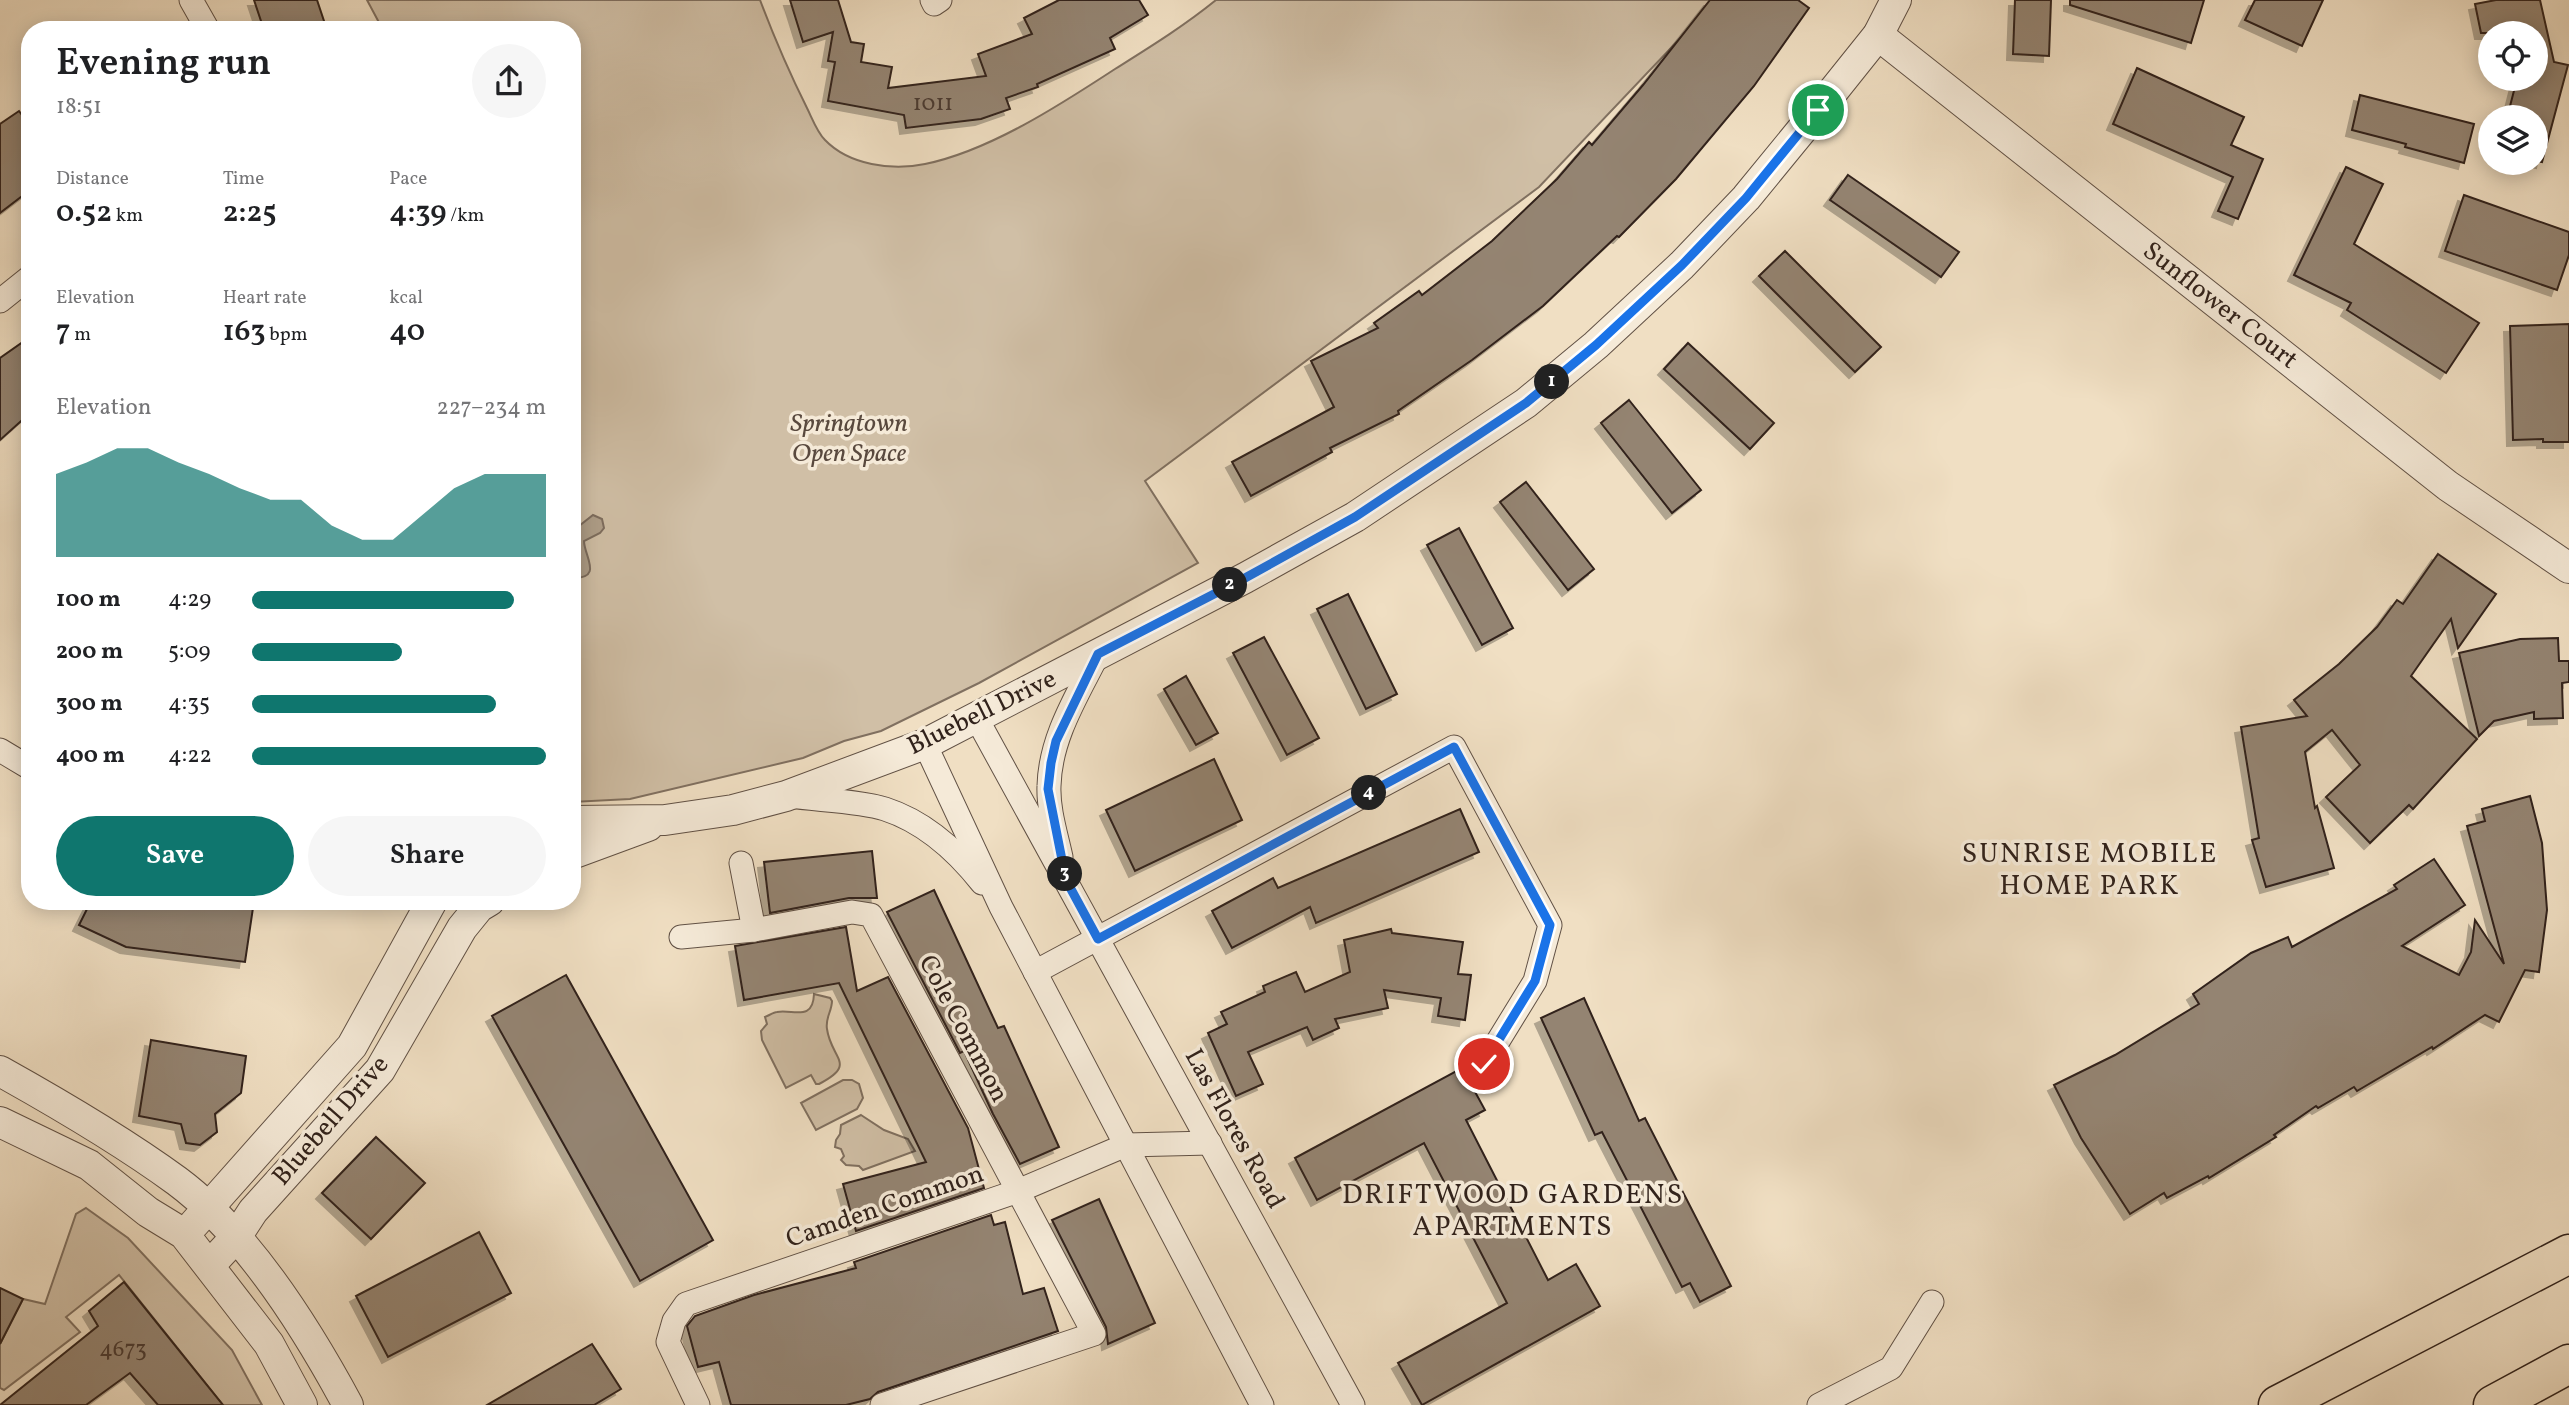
<!DOCTYPE html>
<meta charset="utf-8">
<style>
:root{--surface:#fff;--page:#f6f6f6;--text:#202124;--muted:#757577;--accent:#0f766e}
body{margin:0;font-family:Vollkorn,serif;background:var(--page);color:var(--text);height:100vh;display:flex;flex-direction:column;font-size:26px;white-space:nowrap}
*{box-sizing:border-box;margin:0}
p{font-size:23px;color:var(--muted)}
.icon{flex:none;width:38px;height:38px;fill:none;stroke:currentColor;stroke-width:2;stroke-linecap:round;stroke-linejoin:round}
.map{position:relative;flex:1;overflow:hidden}
.panel{position:absolute;left:21px;top:21px;width:560px;height:889px;display:flex;flex-direction:column;background:var(--surface);border-radius:28px;box-shadow:0 4px 18px #0003}
.panel>*{flex:none}
.buttons{position:absolute;left:2478px;top:21px;display:grid;gap:14px}
.buttons a{display:grid;place-items:center;width:70px;height:70px;border-radius:50%;background:var(--surface);box-shadow:0 4px 18px #0003;font-size:35px}
.pin{position:absolute;display:grid;place-items:center;width:60px;height:60px;color:#fff;margin:-30px;border:4px solid #fff;border-radius:50%;box-shadow:0 2px 7px #0007}
.km{position:absolute;width:35px;height:35px;margin:-18px;border-radius:50%;background:#222;color:#fff;font-size:19px;line-height:35px;text-align:center}
.round{display:grid;place-items:center;flex:none;width:74px;height:74px;border-radius:37px;background:var(--page)}
.overview{display:flex;align-items:center;justify-content:space-between;height:119px;padding:0 35px}
h1{font-size:38px;font-weight:600;line-height:52px}
.stats{display:grid;grid-template-columns:repeat(3,1fr);gap:10px;height:119px;padding:7px 35px}
.stats div{display:grid;align-content:center}
.stats b{font-size:30px;font-weight:600}
.stats small{font-size:19px;font-weight:400}
.stats p{font-size:19px}
.chart{height:196px;padding:14px 35px}
.chart p{display:flex;justify-content:space-between}
.chart svg{width:100%;height:126px;margin-top:7px;fill:var(--accent);opacity:.7}
.button{display:flex;gap:14px;margin-top:auto;padding:14px 35px}
.button a{flex:1;height:80px;border-radius:42px;background:var(--accent);color:#fff;font-size:28px;font-weight:600;line-height:80px;text-align:center}
.button a+a{background:var(--page);color:var(--text)}
ul{padding:0 35px;list-style:none;font-size:23px}
li{display:grid;grid-template-columns:112px 84px 1fr;align-items:center;height:52px}
li i{height:18px;border-radius:9px;background:var(--accent)}
.map>svg:first-child{display:block}
.green{fill:#d0bfa6;stroke:#807060;stroke-width:2}
.water{fill:#af9f8a;stroke:#7d6d5e;stroke-width:2}
.building{fill:#948472;stroke:#31221b;stroke-width:2;filter:url(#shadow)}
.lines{fill:none;stroke-linecap:round;stroke-linejoin:round}
.minor-casing{stroke:#615145;stroke-width:25}
.tertiary-casing{stroke:#615145;stroke-width:32}
.motorway-casing{stroke:#31221b;stroke-width:41}
.minor{stroke:#f5ead8;stroke-width:23}
.tertiary{stroke:#f5ead8;stroke-width:30}
.motorway{stroke:#f0dfc3;stroke-width:38}
.route-casing{stroke:#fff;stroke-width:14}
.route{stroke:#1a73e8;stroke-width:9}
.labels{text-anchor:middle;dominant-baseline:central;stroke-width:7;stroke-linejoin:round;paint-order:stroke}
.number-label{font-size:23px;fill:#4a3a31}
.street-label{font-size:26px;fill:#31221b;stroke:#f5ead8}
.park-label{font-size:26px;font-style:italic;fill:#59493e;stroke:#f5ead8}
.neighbourhood-label{font-size:28px;letter-spacing:2px;fill:#31221b;stroke:#f5ead8}
</style>
<div class="map">
<svg width="2569" height="1405" viewBox="0 0 2569 1405">
<defs>
<filter id="shadow"><feDropShadow dx="-6" dy="6" stdDeviation="0" flood-color="#0004"/></filter>
</defs>
<rect width="100%" height="100%" fill="#f0dfc3"/>
<filter id="stains"><feTurbulence type="fractalNoise" baseFrequency=".00286" numOctaves="4"/><feColorMatrix values="0 0 0 0 .2 0 0 0 0 .09 0 0 0 0 .02 0 0 0 .5 -.17"/></filter>
<radialGradient id="worn" r=".72"><stop offset=".6" stop-color="#630" stop-opacity="0"/><stop offset="1" stop-color="#630" stop-opacity=".3"/></radialGradient>
<g class="green">
<path d="M367,0H760C774,37 789,72 807,108C812,118 817,132 825,140C849,165 892,171 925,164C989,151 1060,105 1115,69C1150,47 1184,26 1216,0H1712L1707,10L1539,187L1145,481L1198,563L979,683L881,731L844,741L803,758L630,799L572,802V30H383Z"/>
<path d="M814,994L830,998L832,1001C832,1011 825,1018 827,1029C831,1059 858,1064 819,1084H816L811,1075L786,1088L762,1040L761,1031L767,1024L765,1017C768,1016 774,1012 777,1012C793,1009 813,1022 814,994Z"/>
<polygon points="843,1080 852,1080 859,1084 863,1098 857,1109 816,1130 801,1103"/>
<polygon points="861,1115 884,1130 908,1139 915,1151 863,1170 859,1166 846,1165 841,1160 844,1156 841,1149 835,1147 836,1140 840,1134 841,1125"/>
<polygon points="86,1208 128,1238 232,1350 262,1405 223,1405 119,1275 66,1317 80,1332 4,1390 0,1388 0,1344 23,1299 45,1304 76,1214"/>
</g>
<path class="water" d="M593,515L602,519L604,528L600,533L584,541C584,556 604,579 572,578V526H579Z"/>
<g class="building">
<polygon points="254,0 317,0 327,30 264,30"/>
<polygon points="790,0 838,0 851,42 864,44 861,62 892,67 888,88 986,76 978,54 1032,34 1024,18 1059,0 1139,0 1148,15 1110,38 1115,49 1037,84 1038,87 1006,98 1010,109 981,119 906,128 904,115 828,101 835,62 828,61 833,32 803,42"/>
<polygon points="1710,0 1798,0 1809,8 1754,86 1676,179 1619,237 1617,236 1543,306 1472,360 1398,411 1399,414 1330,448 1332,452 1251,496 1232,462 1334,407 1311,361 1378,328 1374,323 1419,291 1422,295 1492,241 1557,179 1589,142 1592,145 1643,85"/>
<polygon points="2015,0 2051,0 2049,56 2013,54"/>
<polygon points="2070,0 2204,0 2191,43 2070,5"/>
<polygon points="2255,0 2323,0 2302,46 2245,20"/>
<polygon points="2496,0 2540,0 2554,62 2568,65 2542,162 2536,161 2536,117 2508,114 2517,79 2536,79 2536,33 2481,33 2475,4"/>
<polygon points="2137,68 2244,117 2231,145 2263,159 2238,219 2218,211 2233,177 2113,124"/>
<polygon points="2360,95 2474,124 2464,163 2405,147 2406,144 2352,130"/>
<polygon points="19,111 30,126 30,190 0,213 0,124"/>
<polygon points="2346,167 2383,184 2354,244 2479,323 2446,373 2347,310 2351,303 2294,275"/>
<polygon points="1848,175 1959,252 1941,277 1830,200"/>
<polygon points="2464,195 2569,232 2569,255 2557,290 2445,251"/>
<polygon points="1785,251 1881,347 1855,372 1759,276"/>
<polygon points="2569,324 2569,442 2543,442 2543,439 2513,440 2510,326"/>
<polygon points="30,337 30,413 0,440 0,358"/>
<polygon points="1688,343 1774,423 1750,449 1664,369"/>
<polygon points="1629,400 1701,490 1672,513 1601,423"/>
<polygon points="1526,482 1594,569 1568,590 1500,502"/>
<polygon points="1459,528 1513,628 1482,645 1427,545"/>
<polygon points="2438,554 2496,594 2458,648 2451,619 2411,676 2477,739 2413,809 2409,805 2370,843 2326,797 2360,765 2332,730 2305,752 2315,808 2317,806 2334,868 2266,887 2252,840 2259,838 2241,727 2307,716 2294,700 2339,664 2377,627 2397,600 2403,604"/>
<polygon points="1348,594 1397,694 1366,709 1317,609"/>
<polygon points="1264,637 1319,738 1287,755 1233,653"/>
<polygon points="2558,638 2559,661 2569,661 2569,682 2562,683 2563,718 2534,719 2534,712 2494,721 2479,736 2459,653 2520,639"/>
<polygon points="1186,676 1218,733 1196,745 1164,689"/>
<polygon points="1214,759 1242,820 1135,871 1106,810"/>
<polygon points="2530,796 2542,843 2547,910 2539,972 2525,970 2499,1022 2485,1015 2433,1049 2432,1047 2357,1091 2354,1087 2318,1108 2316,1106 2274,1135 2276,1137 2209,1178 2208,1176 2167,1198 2164,1193 2130,1214 2081,1138 2054,1085 2115,1055 2199,1004 2193,994 2251,953 2288,937 2292,947 2397,889 2394,885 2434,859 2465,905 2402,946 2459,975 2471,952 2475,920 2504,964 2467,826 2485,821 2482,809"/>
<polygon points="1460,809 1479,852 1316,923 1310,907 1232,948 1212,911 1273,878 1278,888"/>
<polygon points="872,851 877,898 849,898 770,913 764,862"/>
<polygon points="934,890 998,1028 1004,1026 1059,1147 1020,1164 993,1114 964,1051 960,1053 887,912"/>
<polygon points="91,901 254,901 245,962 126,947 79,925"/>
<polygon points="846,927 857,991 888,977 968,1128 984,1188 856,1231 843,1184 926,1162 839,983 744,1000 735,946"/>
<polygon points="1391,929 1392,933 1463,942 1458,974 1471,975 1465,1020 1438,1016 1441,998 1384,990 1388,1008 1335,1019 1339,1028 1313,1040 1307,1027 1248,1052 1263,1084 1236,1096 1208,1033 1227,1024 1221,1012 1265,992 1263,986 1296,972 1305,992 1350,972 1344,940"/>
<polygon points="566,975 713,1240 640,1281 492,1016"/>
<polygon points="1584,998 1639,1121 1645,1118 1731,1286 1700,1302 1690,1283 1682,1287 1602,1132 1595,1135 1541,1018"/>
<polygon points="151,1040 246,1056 241,1093 215,1114 217,1132 200,1145 186,1143 181,1124 139,1116"/>
<polygon points="1462,1068 1485,1110 1466,1120 1548,1280 1576,1264 1600,1306 1422,1405 1398,1363 1507,1303 1424,1143 1317,1200 1295,1158"/>
<polygon points="376,1137 425,1183 371,1239 322,1193"/>
<polygon points="1099,1199 1155,1323 1108,1344 1106,1327 1052,1220"/>
<polygon points="991,1215 994,1225 1005,1222 1023,1294 1044,1288 1058,1331 878,1392 870,1399 846,1405 731,1405 719,1362 698,1367 687,1326 695,1316 754,1295 856,1268 854,1262"/>
<polygon points="479,1232 511,1293 388,1357 356,1296"/>
<polygon points="124,1282 223,1405 158,1405 130,1373 86,1405 0,1405 98,1326 89,1311"/>
<polygon points="0,1288 23,1299 0,1344"/>
<polygon points="592,1344 621,1389 594,1405 487,1405"/>
</g>
<g class="lines">
<g class="minor-casing">
<g id="minor">
<polyline points="191,0 208,30"/>
<polyline points="932,0 934,4 940,0"/>
<polyline points="0,301 30,277"/>
<polyline points="977,719 1353,1405"/>
<polyline points="925,744 1001,907 1262,1405"/>
<polyline points="0,750 30,768"/>
<path d="M789,796C815,800 861,801 885,809C925,822 956,850 982,883"/>
<path d="M1061,857C1056,834 1048,809 1049,786C1050,738 1077,696 1098,654"/>
<polyline points="741,863 754,930 852,912 871,915 1094,1334 882,1405"/>
<polyline points="681,937 754,930"/>
<polyline points="1035,972 1454,747 1550,925 1535,981 1484,1064"/>
<polyline points="698,1405 668,1342 674,1321 686,1304 1018,1191 1126,1145 1210,1143"/>
<polyline points="1819,1405 1891,1368 1932,1302"/>
</g>
</g>
<g class="tertiary-casing">
<g id="tertiary">
<polyline points="1878,35 2448,486 2569,568"/>
<polyline points="572,821 665,820 733,810 786,796 925,744 1245,578 1355,517 1526,403 1596,345 1682,265 1746,198 1818,110 1878,35 1896,0"/>
<polyline points="572,854 648,826"/>
<path d="M0,1071C61,1105 121,1140 177,1181C247,1233 307,1329 348,1405"/>
<polyline points="0,1122 89,1165 148,1212 184,1234 269,1344 302,1405"/>
<polyline points="194,1224 352,1046 432,901"/>
<polyline points="210,1265 236,1237 253,1211 380,1070 462,928 479,907 489,901"/>
</g>
</g>
<g class="motorway-casing">
<g id="motorway">
<polyline points="2278,1405 2569,1254"/>
<polyline points="2493,1405 2569,1364"/>
</g>
</g>
<use href="#minor" class="minor"/>
<use href="#tertiary" class="tertiary"/>
<use href="#motorway" class="motorway"/>
</g>
<g class="lines">
<g class="route-casing">
<polyline id="route" points="1484,1064 1535,981 1550,925 1454,747 1098,939 1066,880 1048,789 1051,763 1056,741 1098,654 1245,578 1355,517 1526,403 1596,345 1682,265 1746,198 1818,110"/>
</g>
<use href="#route" class="route"/>
</g>
<g class="labels">
<g class="number-label">
<text x="933" y="104">1011</text>
<text x="123" y="1350">4673</text>
</g>
<g class="street-label">
<text transform="translate(2220 306) rotate(38)">Sunflower Court</text>
<text transform="translate(982 713) rotate(-26)">Bluebell Drive</text>
<text transform="translate(963 1029) rotate(62)">Cole Common</text>
<text transform="translate(331 1121) rotate(-49)">Bluebell Drive</text>
<text transform="translate(1234 1129) rotate(61)">Las Flores Road</text>
<text transform="translate(885 1207) rotate(-19)">Camden Common</text>
</g>
<g class="park-label">
<text x="849" y="424">Springtown<tspan x="849" dy="30">Open Space</tspan></text>
</g>
<g class="neighbourhood-label">
<text x="2090" y="854">SUNRISE MOBILE<tspan x="2090" dy="32">HOME PARK</tspan></text>
<text x="1513" y="1195">DRIFTWOOD GARDENS<tspan x="1513" dy="32">APARTMENTS</tspan></text>
</g>
</g>
<rect width="100%" height="100%" filter="url(#stains)"/>
<rect width="100%" height="100%" fill="url(#worn)"/>
</svg>
<div class="buttons">
<a><svg class="icon" aria-label="locate" viewBox="0 0 24 24"><circle cx="12" cy="12" r="6"/><path d="M12 2v4M12 18v4M2 12h4M18 12h4"/></svg></a>
<a><svg class="icon" aria-label="layers" viewBox="0 0 24 24"><path d="M12 4l9 5-9 5-9-5zM3 14l9 5 9-5"/></svg></a>
</div>
<div class="pin" style="left:1818px;top:110px;background:#1e9e55"><svg class="icon" aria-label="arrive" viewBox="0 0 24 24"><path d="M6 21V4h12l-3 4 3 4H6"/></svg></div>
<div class="pin" style="left:1484px;top:1064px;background:#d93025"><svg class="icon" aria-label="check" viewBox="0 0 24 24"><path d="M5 12l5 5 9-10"/></svg></div>
<b class="km" style="left:1552px;top:382px">1</b>
<b class="km" style="left:1230px;top:585px">2</b>
<b class="km" style="left:1065px;top:874px">3</b>
<b class="km" style="left:1369px;top:793px">4</b>
<section class="panel">
<div class="overview"><div><h1>Evening run</h1><p>18:51</p></div><a class="round"><svg class="icon" aria-label="share" viewBox="0 0 24 24"><path d="M12 15V3M7 8l5-5 5 5M5 13v7h14v-7"/></svg></a></div>
<div class="stats">
<div><p>Distance</p><b>0.52<small> km</small></b></div>
<div><p>Time</p><b>2:25</b></div>
<div><p>Pace</p><b>4:39<small> /km</small></b></div>
</div>
<div class="stats">
<div><p>Elevation</p><b>7<small> m</small></b></div>
<div><p>Heart rate</p><b>163<small> bpm</small></b></div>
<div><p>kcal</p><b>40</b></div>
</div>
<div class="chart"><p><span>Elevation</span>227–234 m</p>
<svg viewBox="0 0 160 44" preserveAspectRatio="none"><path d="M0 44V15L10 11L20 6L30 6L40 11L50 15L60 20L70 24L80 24L90 33L100 38L110 38L120 29L130 20L140 15L150 15L160 15V44z"/></svg>
</div>
<ul>
<li><b>100 m</b>4:29<i style="width:89%"></i></li>
<li><b>200 m</b>5:09<i style="width:51%"></i></li>
<li><b>300 m</b>4:35<i style="width:83%"></i></li>
<li><b>400 m</b>4:22<i style="width:100%"></i></li>
</ul>
<div class="button"><a>Save</a><a>Share</a></div>
</section>
</div>
